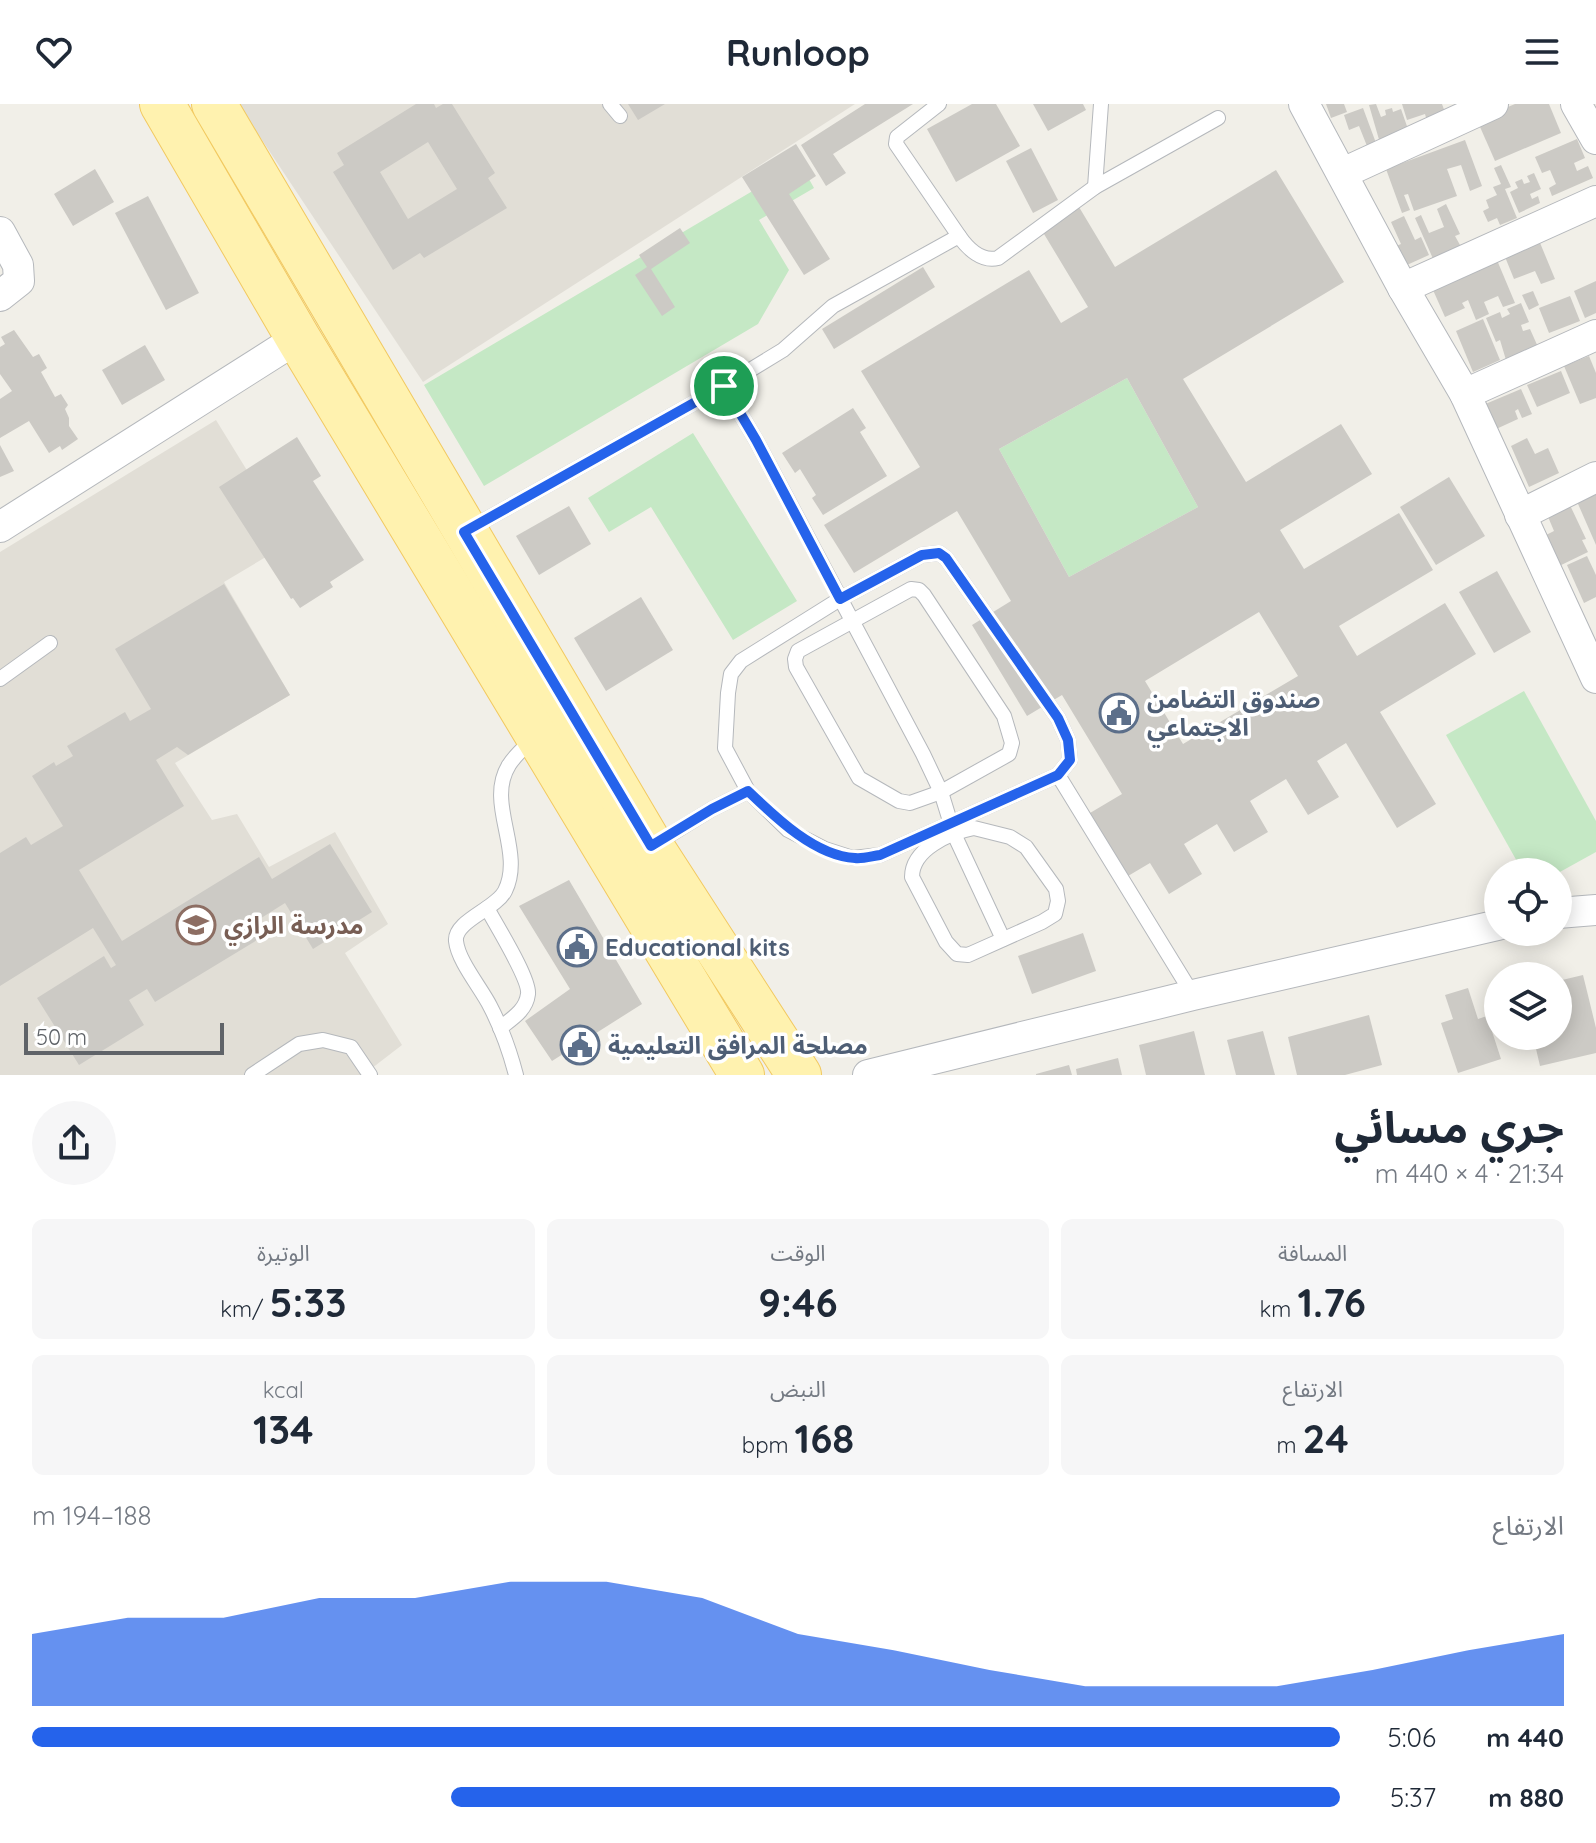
<!DOCTYPE html>
<html lang="ar">
<meta charset="utf-8">
<style>
:root{--surface:#fff;--page:#f6f6f7;--text:#1f2937;--muted:#747a83;--accent:#2563eb}
body{margin:0;font-family:Quicksand,"Noto Sans Arabic",sans-serif;background:var(--page);color:var(--text);direction:rtl;height:100vh;display:flex;flex-direction:column;font-size:30px;white-space:nowrap}
*{box-sizing:border-box;margin:0}
p{font-size:26px;color:var(--muted)}
.icon{flex:none;width:44px;height:44px;fill:none;stroke:currentColor;stroke-width:2;stroke-linecap:round;stroke-linejoin:round}
.map{position:relative;height:971px;overflow:hidden;direction:ltr}
.side{display:flex;flex-direction:column;background:var(--surface);flex:1}
.side>*{flex:none}
.tools{position:absolute;left:1484px;top:754px;display:grid;gap:16px}
.tools a{display:grid;place-items:center;width:88px;height:88px;border-radius:50%;background:var(--surface);box-shadow:0 4px 20px #0003;font-size:40px}
.scale{position:absolute;left:24px;bottom:20px;width:200px;box-sizing:border-box;padding-left:8px;border:4px solid #5f6368;border-top:0;font-size:22px;line-height:28px;white-space:nowrap;color:#5f6368;-webkit-text-stroke:6px #fff;paint-order:stroke}
.pin{position:absolute;display:grid;place-items:center;width:68px;height:68px;color:#fff;margin:-34px;border:4px solid #fff;border-radius:50%;box-shadow:0 2px 8px #0007}
.round{display:grid;place-items:center;flex:none;width:84px;height:84px;border-radius:42px;background:var(--page)}
.overview{display:flex;align-items:center;justify-content:space-between;height:136px;padding:0 32px}
h1{font-size:44px;font-weight:700;line-height:60px}
.figures{display:grid;grid-template-columns:repeat(3,1fr);gap:12px;height:136px;padding:8px 32px}
.figures div{display:grid;align-content:center;border-radius:12px;background:var(--page);text-align:center}
.figures b{font-size:40px;font-weight:700}
.figures small{font-size:22px;font-weight:400}
.figures p{font-size:22px}
.chart{height:224px;padding:16px 32px}
.chart p{display:flex;justify-content:space-between}
.chart svg{width:100%;height:144px;margin-top:8px;fill:var(--accent);opacity:.7}
ul{padding:0 32px;list-style:none;font-size:26px}
li{display:grid;grid-template-columns:128px 96px 1fr;align-items:center;height:60px}
li i{height:20px;border-radius:10px;background:var(--accent)}
header{display:flex;justify-content:space-between;align-items:center;height:104px;padding:0 32px;background:var(--surface);font-size:36px;font-weight:700}
.map>svg:first-child{display:block}
.education{fill:#e1ded6}
.green{fill:#c5e8c5}
.building{fill:#cccac5;fill-rule:evenodd}
.lines{fill:none;stroke-linecap:round;stroke-linejoin:round}
.service-casing{stroke:#b5b8bc;stroke-width:16}
.minor-casing{stroke:#b5b8bc;stroke-width:32}
.primary-casing{stroke:#f2c960;stroke-width:46}
.service{stroke:#fff;stroke-width:14}
.minor{stroke:#fff;stroke-width:30}
.primary{stroke:#fff2af;stroke-width:44}
.route-casing{stroke:#fff;stroke-width:16}
.route{stroke:#2563eb;stroke-width:10}
.labels{text-anchor:middle;dominant-baseline:central;stroke-width:7;stroke-linejoin:round;paint-order:stroke}
.service-label{font-size:24px;font-weight:bold;fill:#4e5e75;stroke:#fff;text-anchor:start}
.education-label{font-size:24px;font-weight:bold;fill:#785e54;stroke:#fff;text-anchor:start}
</style>
<header><svg class="icon" aria-label="menu" viewBox="0 0 24 24"><path d="M4 6h16M4 12h16M4 18h16"/></svg>Runloop<svg class="icon" aria-label="heart" viewBox="0 0 24 24"><path d="M12 20l-8-8c-3-5 5-10 8-4 3-6 11-1 8 4z"/></svg></header>
<div class="map">
<svg width="1596" height="971" viewBox="0 0 1596 971">
<rect width="100%" height="100%" fill="#f1efe8"/>
<g class="education">
<polygon points="238,0 855,0 423,278"/>
<polygon points="216,316 291,438 224,478 290,591 175,659 212,716 237,710 269,763 335,728 388,820 345,849 402,941 363,971 0,971 0,448"/>
</g>
<g class="green">
<polygon points="800,59 814,84 759,116 789,166 758,220 484,382 424,281"/>
<polygon points="1127,274 1198,403 1069,473 999,345"/>
<polygon points="693,329 797,497 733,536 651,403 609,428 588,394"/>
<polygon points="1524,587 1596,717 1596,748 1558,769 1523,768 1446,631"/>
</g>
<g class="building">
<path d="M416,0H434L436,4L443,0H452L495,69L488,74L507,104L424,154L420,149L393,166L333,68L344,61L337,49ZM428,38L457,85L408,115L380,68Z"/>
<polygon points="628,0 665,0 638,16"/>
<polygon points="865,0 913,0 833,50 846,69 826,82 801,41"/>
<polygon points="972,0 996,0 1020,42 956,78 927,25"/>
<polygon points="1033,0 1083,0 1086,6 1048,27"/>
<polygon points="1326,0 1344,0 1347,8 1331,14"/>
<polygon points="1376,0 1381,13 1386,11 1385,6 1392,4 1393,8 1401,5 1409,28 1383,34 1384,38 1380,39 1369,1"/>
<polygon points="1402,0 1442,0 1446,11 1427,17 1425,10 1407,16"/>
<polygon points="1515,0 1549,0 1561,29 1495,57 1477,16"/>
<polygon points="1363,4 1376,39 1367,42 1359,22 1349,26 1344,11"/>
<polygon points="1577,35 1585,54 1574,59 1577,67 1588,62 1593,74 1552,92 1549,84 1556,80 1550,66 1542,69 1535,53"/>
<polygon points="1465,36 1482,82 1470,87 1461,61 1447,65 1457,92 1414,107 1408,90 1404,91 1410,106 1402,109 1386,65"/>
<polygon points="796,40 816,72 789,90 830,155 804,171 742,73"/>
<polygon points="1031,44 1058,96 1033,109 1006,57"/>
<polygon points="1501,61 1511,83 1505,85 1517,114 1500,121 1497,114 1488,118 1483,107 1489,104 1486,96 1497,91 1493,83 1501,80 1494,64"/>
<polygon points="95,65 114,98 73,122 54,90"/>
<path d="M1276,66L1344,178L1183,275L1246,378L1341,320L1372,370L1280,426L1304,465L1399,409L1433,466L1339,522L1357,552L1445,499L1476,550L1380,608L1436,700L1397,724L1346,639L1317,657L1339,693L1308,711L1286,675L1250,697L1268,728L1234,748L1217,720L1184,740L1202,770L1169,790L1150,759L1128,772L1090,709L1122,690L1062,591L1027,612L972,521L1011,497L957,407L854,469L824,421L920,363L861,267L1029,166L1061,219L1088,203L1041,125L1079,103L1115,163ZM1127,274L1198,403L1069,473L999,345ZM1259,508L1298,572L1183,640L1145,577Z"/>
<polygon points="1534,69 1541,85 1530,90 1532,95 1538,92 1540,99 1519,109 1510,88 1518,84 1515,78 1522,75 1524,80 1530,78 1527,72"/>
<polygon points="148,92 199,189 166,206 115,109"/>
<polygon points="1446,100 1460,130 1455,132 1460,141 1463,140 1469,152 1438,166 1415,114 1421,111 1429,129 1444,123 1437,105"/>
<polygon points="1404,112 1415,136 1421,133 1429,151 1398,165 1389,145 1401,140 1391,118"/>
<polygon points="680,124 690,139 651,165 675,203 662,212 635,171 647,163 639,151"/>
<polygon points="1538,134 1555,175 1541,180 1535,167 1514,175 1503,148"/>
<polygon points="1494,149 1515,199 1503,203 1498,192 1484,198 1489,210 1476,216 1468,196 1462,199 1465,204 1445,213 1429,177"/>
<polygon points="923,163 935,183 834,245 822,225"/>
<polygon points="1596,177 1596,209 1585,214 1574,187"/>
<polygon points="1533,187 1539,201 1529,206 1522,191"/>
<polygon points="1570,192 1580,217 1549,229 1539,204"/>
<polygon points="1521,199 1529,218 1521,221 1523,227 1530,225 1538,243 1506,256 1500,236 1496,238 1486,214 1500,208 1502,214 1510,210 1507,205"/>
<polygon points="1483,215 1500,256 1473,268 1456,227"/>
<polygon points="14,226 33,253 39,250 47,264 41,268 55,293 61,290 68,301 65,305 69,314 69,322 78,335 62,346 60,342 49,349 29,317 0,334 0,295 12,287 0,270 0,243 5,240 1,233"/>
<polygon points="145,241 165,276 122,301 102,266"/>
<polygon points="1589,252 1596,269 1596,294 1580,300 1564,262"/>
<polygon points="1561,267 1570,289 1537,303 1527,281"/>
<polygon points="1521,285 1532,310 1522,314 1518,305 1515,307 1518,315 1494,326 1483,301"/>
<polygon points="853,304 866,324 860,328 887,372 823,411 812,394 816,391 800,365 795,369 782,349"/>
<polygon points="297,333 321,372 313,377 364,456 330,478 333,483 300,504 293,494 291,495 219,383"/>
<polygon points="1527,334 1535,350 1548,344 1559,369 1529,383 1511,342"/>
<polygon points="0,341 14,367 0,373"/>
<polygon points="1449,373 1485,432 1436,461 1400,403"/>
<polygon points="1596,384 1596,441 1575,393"/>
<polygon points="1568,397 1586,435 1582,436 1588,448 1555,464 1540,434 1554,427 1546,408"/>
<polygon points="569,402 591,440 539,471 516,432"/>
<polygon points="1587,452 1596,471 1596,493 1584,499 1567,461"/>
<polygon points="1497,467 1531,528 1494,549 1459,488"/>
<polygon points="224,480 290,591 188,651 177,643 156,656 184,702 79,766 122,837 259,753 272,775 330,740 372,808 313,845 285,799 253,819 262,833 155,898 147,885 129,896 144,921 79,961 37,894 104,852 111,864 116,861 93,824 0,882 0,749 26,733 31,741 63,722 32,672 54,658 56,662 73,652 67,642 125,608 130,617 151,605 115,545"/>
<polygon points="641,493 673,546 606,587 574,534"/>
<polygon points="569,776 642,900 552,957 525,917 570,885 519,802"/>
<polygon points="1083,829 1096,867 1032,890 1018,852"/>
<polygon points="1583,871 1596,924 1596,949 1540,962 1533,932 1558,932 1558,877"/>
<polygon points="1468,884 1478,915 1487,912 1501,955 1458,969 1441,919 1453,915 1445,891"/>
<polygon points="1369,911 1382,961 1345,971 1297,971 1288,933"/>
<polygon points="1194,927 1205,971 1146,971 1139,941"/>
<polygon points="1263,927 1275,971 1236,971 1227,936"/>
<polygon points="1118,954 1122,971 1077,971 1076,965"/>
<polygon points="1069,961 1072,971 1036,971 1036,970"/>
</g>
<g class="lines">
<g class="service-casing">
<g id="service">
<polyline points="610,0 620,12"/>
<polyline points="939,0 897,33 896,40 959,132"/>
<polyline points="1095,83 1101,0"/>
<polyline points="724,282 756,336 923,650 941,688 954,730 1003,835"/>
<path d="M471,424L724,282L783,246L833,202L959,132C968,145 982,158 998,154L1095,83L1218,14"/>
<polygon points="911,485 919,486 924,491 1004,612 1012,639 1009,650 941,688 910,699 899,697 859,674 796,563 795,555 798,547"/>
<polyline points="0,575 50,539"/>
<polyline points="1058,671 880,751 853,754 825,745 788,726 748,687 725,644 728,589 731,570 741,557 840,495 922,451 939,449 946,454 1058,614 1068,636 1070,656 1058,671 1193,891"/>
<path d="M974,724L1010,733L1026,743L1056,785L1058,797L1055,810L1042,818L968,851L957,850L946,838L912,773C912,745 949,729 974,724Z"/>
<polyline points="655,740 712,705 748,687"/>
<path d="M487,804C496,821 530,875 528,890C526,907 511,915 500,924"/>
<polyline points="252,971 299,940 323,936 351,943 370,971"/>
<path d="M516,971C510,948 501,923 490,902C481,884 458,857 456,837C454,817 496,805 505,787C525,747 485,699 509,661C515,651 526,642 534,634"/>
</g>
</g>
<g class="minor-casing">
<g id="minor">
<polyline points="1304,0 1403,184 1465,290 1596,574"/>
<polyline points="1576,0 1596,35"/>
<polyline points="1343,69 1493,0"/>
<polyline points="0,128 18,161 19,177 0,192"/>
<polyline points="1403,184 1596,97"/>
<polyline points="1465,290 1596,231"/>
<polyline points="1520,411 1596,373"/>
<polyline points="0,423 298,234"/>
<polyline points="1558,809 1596,806"/>
<polyline points="868,971 1193,891 1498,821"/>
</g>
</g>
<g class="primary-casing">
<g id="primary">
<polyline points="162,0 298,234 742,971"/>
<polyline points="214,0 651,742 799,971"/>
</g>
</g>
<use href="#service" class="service"/>
<use href="#minor" class="minor"/>
<use href="#primary" class="primary"/>
</g>
<g class="lines">
<g class="route-casing">
<path id="route" d="M724,282L756,336L840,495L922,451L939,449L946,454L1058,614L1068,636L1070,656L1058,671L880,751C872,752 863,755 855,754C815,752 775,713 748,687L712,705L651,742L464,428Z"/>
</g>
<use href="#route" class="route"/>
</g>
<defs>
<g id="civic-ring" transform="scale(2)"><circle r="9.5" fill="#fff" stroke="#5c6f8a" stroke-width="1.5"/><path d="M-.6-6.5H3V-4.5H.6V-3L4-1V1h2V6H-6V1h2V-1L-.6-3ZM-1.2 2.5V6h2.4V2.5Z" fill="#5c6f8a"/></g>
<g id="school-ring" transform="scale(2)"><circle r="9.5" fill="#fff" stroke="#8d6e63" stroke-width="1.5"/><path d="M0-5L7-2L0 1L-7-2ZM-4 1L0 2.5L4 1V4Q0 6-4 4Z" fill="#8d6e63"/></g>
</defs>
<g fill-rule="evenodd">
<use href="#civic-ring" x="1119" y="609"/>
<use href="#school-ring" x="196" y="821"/>
<use href="#civic-ring" x="577" y="843"/>
<use href="#civic-ring" x="580" y="941"/>
</g>
<g class="labels">
<g class="service-label">
<text x="1147" y="595">صندوق التضامن<tspan x="1147" dy="28">الاجتماعي</tspan></text>
<text x="605" y="843">Educational kits</text>
<text x="608" y="941">مصلحة المرافق التعليمية</text>
</g>
<g class="education-label">
<text x="224" y="821">مدرسة الرازي</text>
</g>
</g>
</svg>
<div class="tools">
<a><svg class="icon" aria-label="locate" viewBox="0 0 24 24"><circle cx="12" cy="12" r="6"/><path d="M12 2v4M12 18v4M2 12h4M18 12h4"/></svg></a>
<a><svg class="icon" aria-label="layers" viewBox="0 0 24 24"><path d="M12 4l9 5-9 5-9-5zM3 14l9 5 9-5"/></svg></a>
</div>
<div class="scale">50 m</div>
<div class="pin" style="left:724px;top:282px;background:#1e9e55"><svg class="icon" aria-label="arrive" viewBox="0 0 24 24"><path d="M6 21V4h12l-3 4 3 4H6"/></svg></div>
</div>
<section class="side">
<div class="overview"><div><h1>جري مسائي</h1><p>21:34 · 4 × 440 m</p></div><a class="round"><svg class="icon" aria-label="share" viewBox="0 0 24 24"><path d="M12 15V3M7 8l5-5 5 5M5 13v7h14v-7"/></svg></a></div>
<div class="figures">
<div><p>المسافة</p><b>1.76<small> km</small></b></div>
<div><p>الوقت</p><b>9:46</b></div>
<div><p>الوتيرة</p><b>5:33<small> /km</small></b></div>
</div>
<div class="figures">
<div><p>الارتفاع</p><b>24<small> m</small></b></div>
<div><p>النبض</p><b>168<small> bpm</small></b></div>
<div><p>kcal</p><b>134</b></div>
</div>
<div class="chart"><p><span>الارتفاع</span>188–194 m</p>
<svg viewBox="0 0 160 44" preserveAspectRatio="none"><path d="M0 44V22L10 17L20 17L30 11L40 11L50 6L60 6L70 11L80 22L90 27L100 33L110 38L120 38L130 38L140 33L150 27L160 22V44z"/></svg>
</div>
<ul>
<li><b>440 m</b>5:06<i style="width:100%"></i></li>
<li><b>880 m</b>5:37<i style="width:68%"></i></li>
</ul>
</section>
